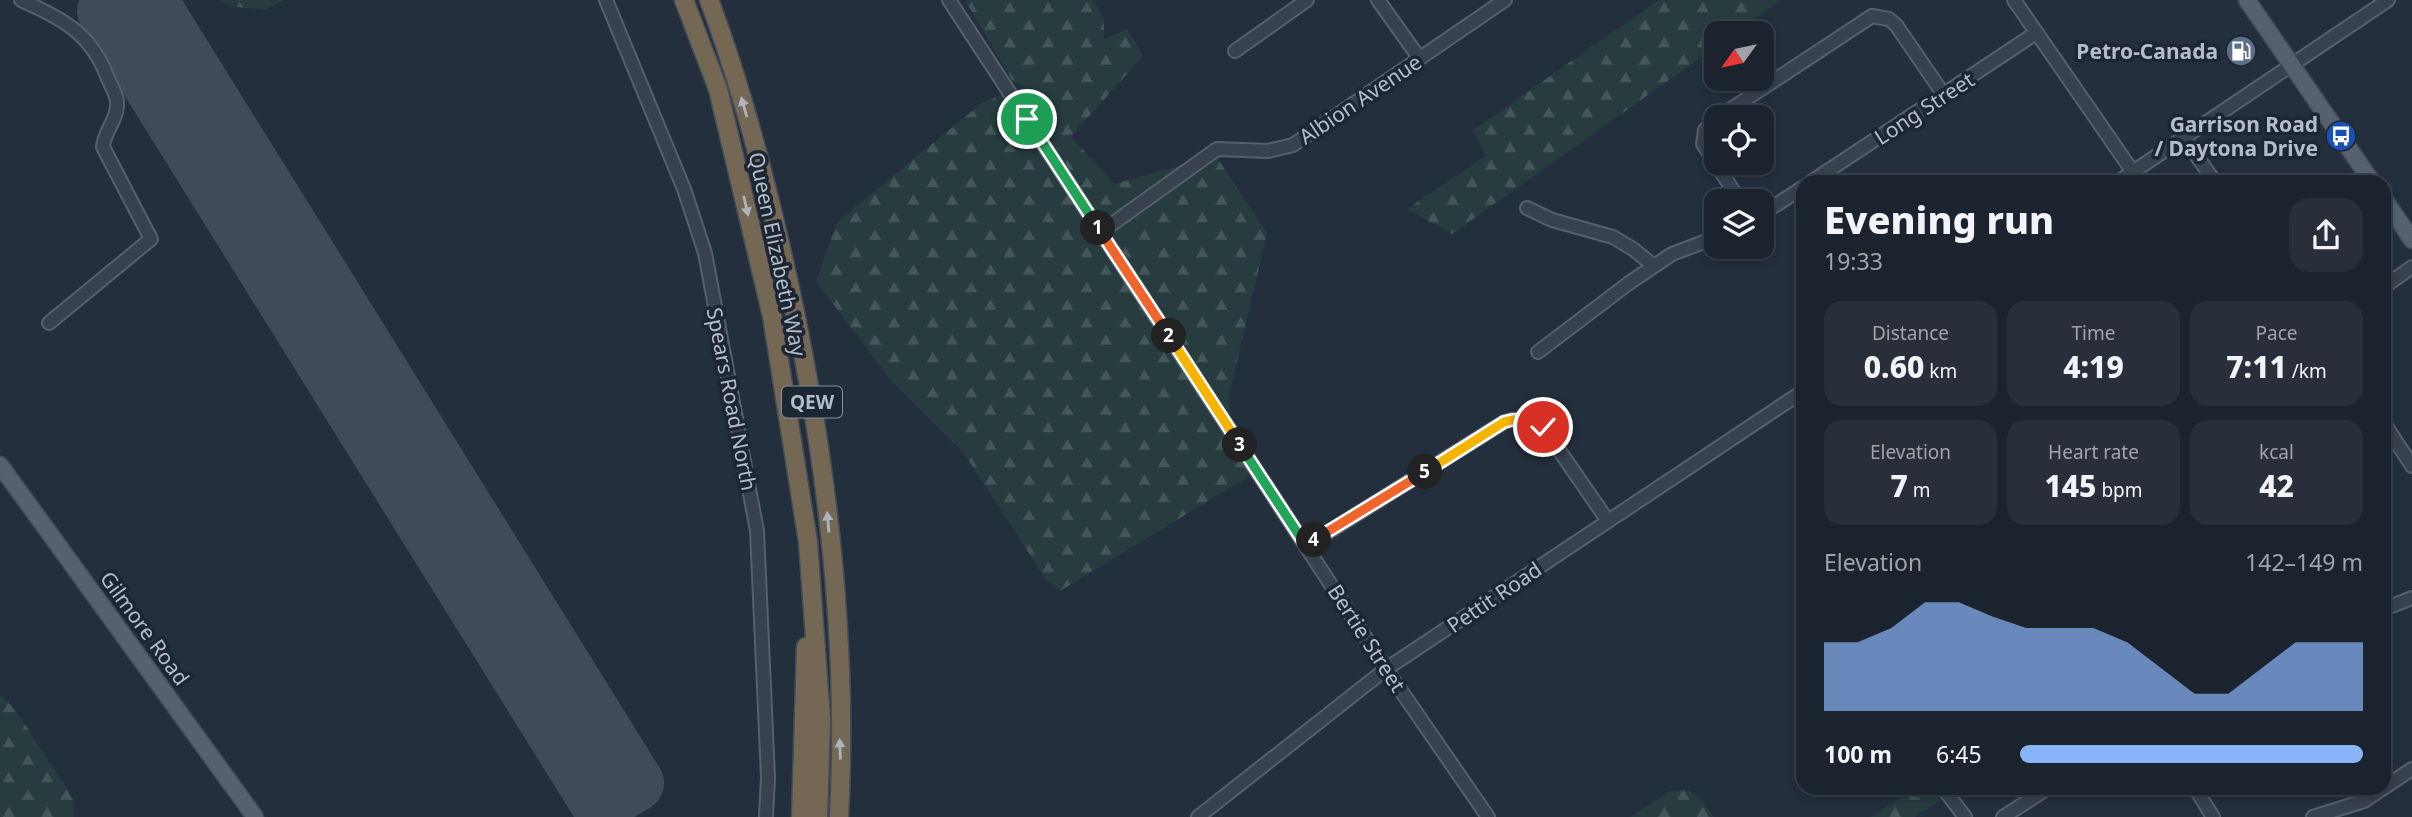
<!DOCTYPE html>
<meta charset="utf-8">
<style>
:root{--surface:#1b232e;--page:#282f3a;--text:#f1f3f6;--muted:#a0a4aa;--line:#39404a;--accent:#8ab4f8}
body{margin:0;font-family:"Noto Sans",sans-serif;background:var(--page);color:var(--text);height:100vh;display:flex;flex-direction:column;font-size:26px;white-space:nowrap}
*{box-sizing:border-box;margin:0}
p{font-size:23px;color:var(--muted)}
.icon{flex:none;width:38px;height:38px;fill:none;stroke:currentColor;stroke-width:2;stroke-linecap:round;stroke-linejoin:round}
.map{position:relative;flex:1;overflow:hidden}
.panel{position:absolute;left:1796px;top:175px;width:595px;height:620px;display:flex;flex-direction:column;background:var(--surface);border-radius:21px;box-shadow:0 4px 10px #0003,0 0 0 2px var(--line)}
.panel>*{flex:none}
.needle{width:46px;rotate:237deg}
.buttons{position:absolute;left:1704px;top:21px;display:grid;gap:14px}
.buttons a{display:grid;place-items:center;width:70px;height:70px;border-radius:14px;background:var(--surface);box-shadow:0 4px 10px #0003,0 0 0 2px var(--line);font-size:35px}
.pin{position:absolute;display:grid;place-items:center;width:60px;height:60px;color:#fff;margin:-30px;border:4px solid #fff;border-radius:50%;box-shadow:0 2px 7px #0007}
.km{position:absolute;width:35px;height:35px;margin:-18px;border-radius:50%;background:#222;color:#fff;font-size:19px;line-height:35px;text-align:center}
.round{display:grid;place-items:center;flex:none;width:74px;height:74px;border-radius:21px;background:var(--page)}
.summary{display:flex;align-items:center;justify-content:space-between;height:119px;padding:0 28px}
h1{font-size:38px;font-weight:800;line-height:52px}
.stats{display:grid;grid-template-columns:repeat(3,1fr);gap:10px;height:119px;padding:7px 28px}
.stats div{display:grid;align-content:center;border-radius:18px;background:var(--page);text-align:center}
.stats b{font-size:30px;font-weight:800}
.stats small{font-size:19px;font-weight:400}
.stats p{font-size:19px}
.chart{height:196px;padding:14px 28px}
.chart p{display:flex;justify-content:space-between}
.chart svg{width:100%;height:126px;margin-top:7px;fill:var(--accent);opacity:.7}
ul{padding:0 28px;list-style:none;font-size:23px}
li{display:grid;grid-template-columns:112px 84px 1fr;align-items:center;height:52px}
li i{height:18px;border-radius:9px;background:var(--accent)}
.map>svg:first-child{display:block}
.forest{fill:url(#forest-firs)}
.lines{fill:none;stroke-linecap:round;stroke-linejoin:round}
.runway{stroke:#3f4a5a;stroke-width:58}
.minor-casing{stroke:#565f6c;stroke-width:16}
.major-casing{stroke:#414a57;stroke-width:19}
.highway-casing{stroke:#434c59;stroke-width:21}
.minor{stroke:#38414e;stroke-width:12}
.major{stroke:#56606e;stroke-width:16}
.highway{stroke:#746855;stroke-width:18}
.oneway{fill:#aeb4bd}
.split-1-casing{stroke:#fff;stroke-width:14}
.split-2-casing{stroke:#fff;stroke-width:14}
.split-3-casing{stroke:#fff;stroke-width:14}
.split-4-casing{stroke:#fff;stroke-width:14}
.split-5-casing{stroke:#fff;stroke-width:14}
.split-6-casing{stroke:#fff;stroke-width:14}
.split-1{stroke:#22a559;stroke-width:9}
.split-2{stroke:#f0652b;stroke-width:9}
.split-3{stroke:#f5b400;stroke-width:9}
.split-4{stroke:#22a559;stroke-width:9}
.split-5{stroke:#f0652b;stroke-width:9}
.split-6{stroke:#f5b400;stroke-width:9}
.labels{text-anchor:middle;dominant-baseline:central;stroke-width:7;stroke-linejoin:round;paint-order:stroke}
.shield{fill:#1d2633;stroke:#878f9c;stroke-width:2}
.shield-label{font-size:19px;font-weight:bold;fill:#b4bcc9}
.poi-label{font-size:21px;font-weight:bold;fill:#b4bcc9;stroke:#1d2633;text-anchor:end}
.street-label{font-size:21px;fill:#b4bcc9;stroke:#1d2633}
</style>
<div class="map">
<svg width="2412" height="817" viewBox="0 0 2412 817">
<defs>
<pattern id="forest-firs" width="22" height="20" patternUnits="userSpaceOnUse" patternTransform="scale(1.75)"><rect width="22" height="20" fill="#263c3f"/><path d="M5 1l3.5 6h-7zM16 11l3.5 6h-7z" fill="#435659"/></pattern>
</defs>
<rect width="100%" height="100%" fill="#242f3e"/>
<g class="forest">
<polygon points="221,0 284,0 265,10 230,6"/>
<polygon points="965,0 1093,0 1104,19 1104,39 1127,29 1143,56 1071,136 1114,184 1216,156 1267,233 1228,400 1234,430 1259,470 1060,591 1047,581 963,452 890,379 816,281 837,222 982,103 1024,86 1012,80"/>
<polygon points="1659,0 1781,0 1735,33 1717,33 1717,46 1452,234 1407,209 1486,156 1473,130"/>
<polygon points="0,695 14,708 73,798 74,817 0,817"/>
<polygon points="1917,788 1959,788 1915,817 1871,817"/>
<polygon points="1689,790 1702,800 1714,817 1631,817 1669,791"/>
</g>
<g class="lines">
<polyline class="runway" points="126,0 106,11 600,804 635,783 148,0"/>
<g class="minor-casing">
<g id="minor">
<path d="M21,0C62,19 90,32 107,76C110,84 116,93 117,101C119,118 104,131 103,147L151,239L49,323"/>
<polyline points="606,0 684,189 705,253 757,531 768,777 766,817"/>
<polyline points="949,0 1386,669 1488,817"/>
<polyline points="1378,0 1420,59"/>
<polyline points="2014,0 2133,172"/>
<polyline points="1235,51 1307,0"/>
<polyline points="1719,117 1872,16 1889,19 1896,25 1944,95"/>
<polyline points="1717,118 1705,130 1703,144 1740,201"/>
<polyline points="2184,138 2215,182"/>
<polyline points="1811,182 2036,33"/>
<polyline points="2118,182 2388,0"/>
<polyline points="1527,208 1552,220 1613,237 1633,249 1654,266"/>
<polyline points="1762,214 1802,188"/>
<polyline points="1101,232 1217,149 1268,151 1293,145 1505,0"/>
<polyline points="2384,287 2412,267"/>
<polyline points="1538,352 1629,283 1672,254 1717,237"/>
<polyline points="2384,423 2412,466"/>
<path d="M1306,546L1504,422C1519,417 1529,420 1543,427L1608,521"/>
<polyline points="2384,609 2412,598"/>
<polyline points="1943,788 1965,817"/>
<polyline points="2195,788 2213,817"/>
<polyline points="1198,817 1386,669 1802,392"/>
<polyline points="2003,817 2048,788"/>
<polyline points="2313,817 2364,801 2412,769"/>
</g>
</g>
<g class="major-casing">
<g id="major">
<polyline points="2247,0 2372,182"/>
<polyline points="2384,199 2412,240"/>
<polyline points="0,465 255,817"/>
</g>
</g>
<g class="highway-casing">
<g id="highway">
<polyline points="684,0 718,89 772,316 808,542 821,720 818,817"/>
<path d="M709,0C739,79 761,162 780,244C823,429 849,627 839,817"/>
<polyline points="801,817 806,647"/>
</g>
</g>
<use href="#minor" class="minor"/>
<use href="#major" class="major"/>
<use href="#highway" class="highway"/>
</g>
<defs><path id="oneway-solid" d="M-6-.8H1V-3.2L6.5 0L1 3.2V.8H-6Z" transform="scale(1.75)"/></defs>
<g class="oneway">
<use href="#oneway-solid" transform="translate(744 107) rotate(-106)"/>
<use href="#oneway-solid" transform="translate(746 206) rotate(77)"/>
<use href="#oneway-solid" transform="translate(828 522) rotate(-95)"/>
<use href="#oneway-solid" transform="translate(840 749) rotate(-92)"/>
</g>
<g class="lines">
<g class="split-1-casing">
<polyline id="split-1" points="1027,119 1098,228"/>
</g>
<g class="split-2-casing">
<polyline id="split-2" points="1098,228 1169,336"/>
</g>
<g class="split-3-casing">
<polyline id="split-3" points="1169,336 1240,445"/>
</g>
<g class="split-4-casing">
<polyline id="split-4" points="1240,445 1306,546 1314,540"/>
</g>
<g class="split-5-casing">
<polyline id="split-5" points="1314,540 1425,472"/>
</g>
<g class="split-6-casing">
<path id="split-6" d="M1425,472L1504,422C1519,417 1529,420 1543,427"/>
</g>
<use href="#split-1" class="split-1"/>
<use href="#split-2" class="split-2"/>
<use href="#split-3" class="split-3"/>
<use href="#split-4" class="split-4"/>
<use href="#split-5" class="split-5"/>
<use href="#split-6" class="split-6"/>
</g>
<defs>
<g id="fuel-disc" transform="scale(1.575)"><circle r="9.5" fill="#5c6f8a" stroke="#1d2633"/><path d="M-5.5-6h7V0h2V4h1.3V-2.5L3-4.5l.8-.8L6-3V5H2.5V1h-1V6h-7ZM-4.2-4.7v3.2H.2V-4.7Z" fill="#fff"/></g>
<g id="bus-disc" transform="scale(1.575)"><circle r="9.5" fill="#1a4fb4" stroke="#1d2633"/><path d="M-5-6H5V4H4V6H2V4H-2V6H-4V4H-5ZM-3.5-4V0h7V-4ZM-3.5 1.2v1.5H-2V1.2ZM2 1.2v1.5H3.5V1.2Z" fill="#fff"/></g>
</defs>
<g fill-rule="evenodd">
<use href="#fuel-disc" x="2241" y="51"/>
<use href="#bus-disc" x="2341" y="136"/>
</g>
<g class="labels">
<rect class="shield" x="782" y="386.5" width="60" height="31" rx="5"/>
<g class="shield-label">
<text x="812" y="402">QEW</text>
</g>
<g class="poi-label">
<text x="2218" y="51">Petro-Canada</text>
<text x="2318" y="124">Garrison Road<tspan x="2318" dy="24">/ Daytona Drive</tspan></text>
</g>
<g class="street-label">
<text transform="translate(1360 99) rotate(-34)">Albion Avenue</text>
<text transform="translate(1924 108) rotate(-33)">Long Street</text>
<text transform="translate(778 254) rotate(78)">Queen Elizabeth Way</text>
<text transform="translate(732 399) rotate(79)">Spears Road North</text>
<text transform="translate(1494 597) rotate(-34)">Pettit Road</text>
<text transform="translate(145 628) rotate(54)">Gilmore Road</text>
<text transform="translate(1367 638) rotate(57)">Bertie Street</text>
</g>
</g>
</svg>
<div class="buttons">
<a><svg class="needle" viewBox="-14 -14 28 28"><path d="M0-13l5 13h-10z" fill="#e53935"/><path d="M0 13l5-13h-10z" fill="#a0a4aa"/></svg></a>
<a><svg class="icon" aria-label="locate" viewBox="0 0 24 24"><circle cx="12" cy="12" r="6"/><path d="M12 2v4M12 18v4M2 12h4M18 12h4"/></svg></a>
<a><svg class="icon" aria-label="layers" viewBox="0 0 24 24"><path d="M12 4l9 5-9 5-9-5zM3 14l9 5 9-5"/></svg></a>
</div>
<div class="pin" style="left:1027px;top:119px;background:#1e9e55"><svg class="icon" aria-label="arrive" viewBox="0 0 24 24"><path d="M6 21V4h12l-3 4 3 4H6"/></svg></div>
<div class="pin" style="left:1543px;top:427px;background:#d93025"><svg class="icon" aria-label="check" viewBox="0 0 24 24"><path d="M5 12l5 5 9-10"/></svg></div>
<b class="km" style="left:1098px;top:228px">1</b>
<b class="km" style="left:1169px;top:336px">2</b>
<b class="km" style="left:1240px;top:445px">3</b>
<b class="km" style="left:1314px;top:540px">4</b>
<b class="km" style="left:1425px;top:472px">5</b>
<section class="panel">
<div class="summary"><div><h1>Evening run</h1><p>19:33</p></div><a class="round"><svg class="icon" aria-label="share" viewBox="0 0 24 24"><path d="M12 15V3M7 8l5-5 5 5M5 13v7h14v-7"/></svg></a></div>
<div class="stats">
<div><p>Distance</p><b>0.60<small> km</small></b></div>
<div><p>Time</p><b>4:19</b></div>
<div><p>Pace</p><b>7:11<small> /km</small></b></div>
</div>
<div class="stats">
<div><p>Elevation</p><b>7<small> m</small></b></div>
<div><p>Heart rate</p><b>145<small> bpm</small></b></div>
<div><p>kcal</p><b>42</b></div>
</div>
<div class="chart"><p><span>Elevation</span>142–149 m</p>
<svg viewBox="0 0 160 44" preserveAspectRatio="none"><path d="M0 44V20L10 20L20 15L30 6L40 6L50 11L60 15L70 15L80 15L90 20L100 29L110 38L120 38L130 29L140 20L150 20L160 20V44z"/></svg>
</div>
<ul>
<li><b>100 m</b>6:45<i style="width:100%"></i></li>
</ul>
</section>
</div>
